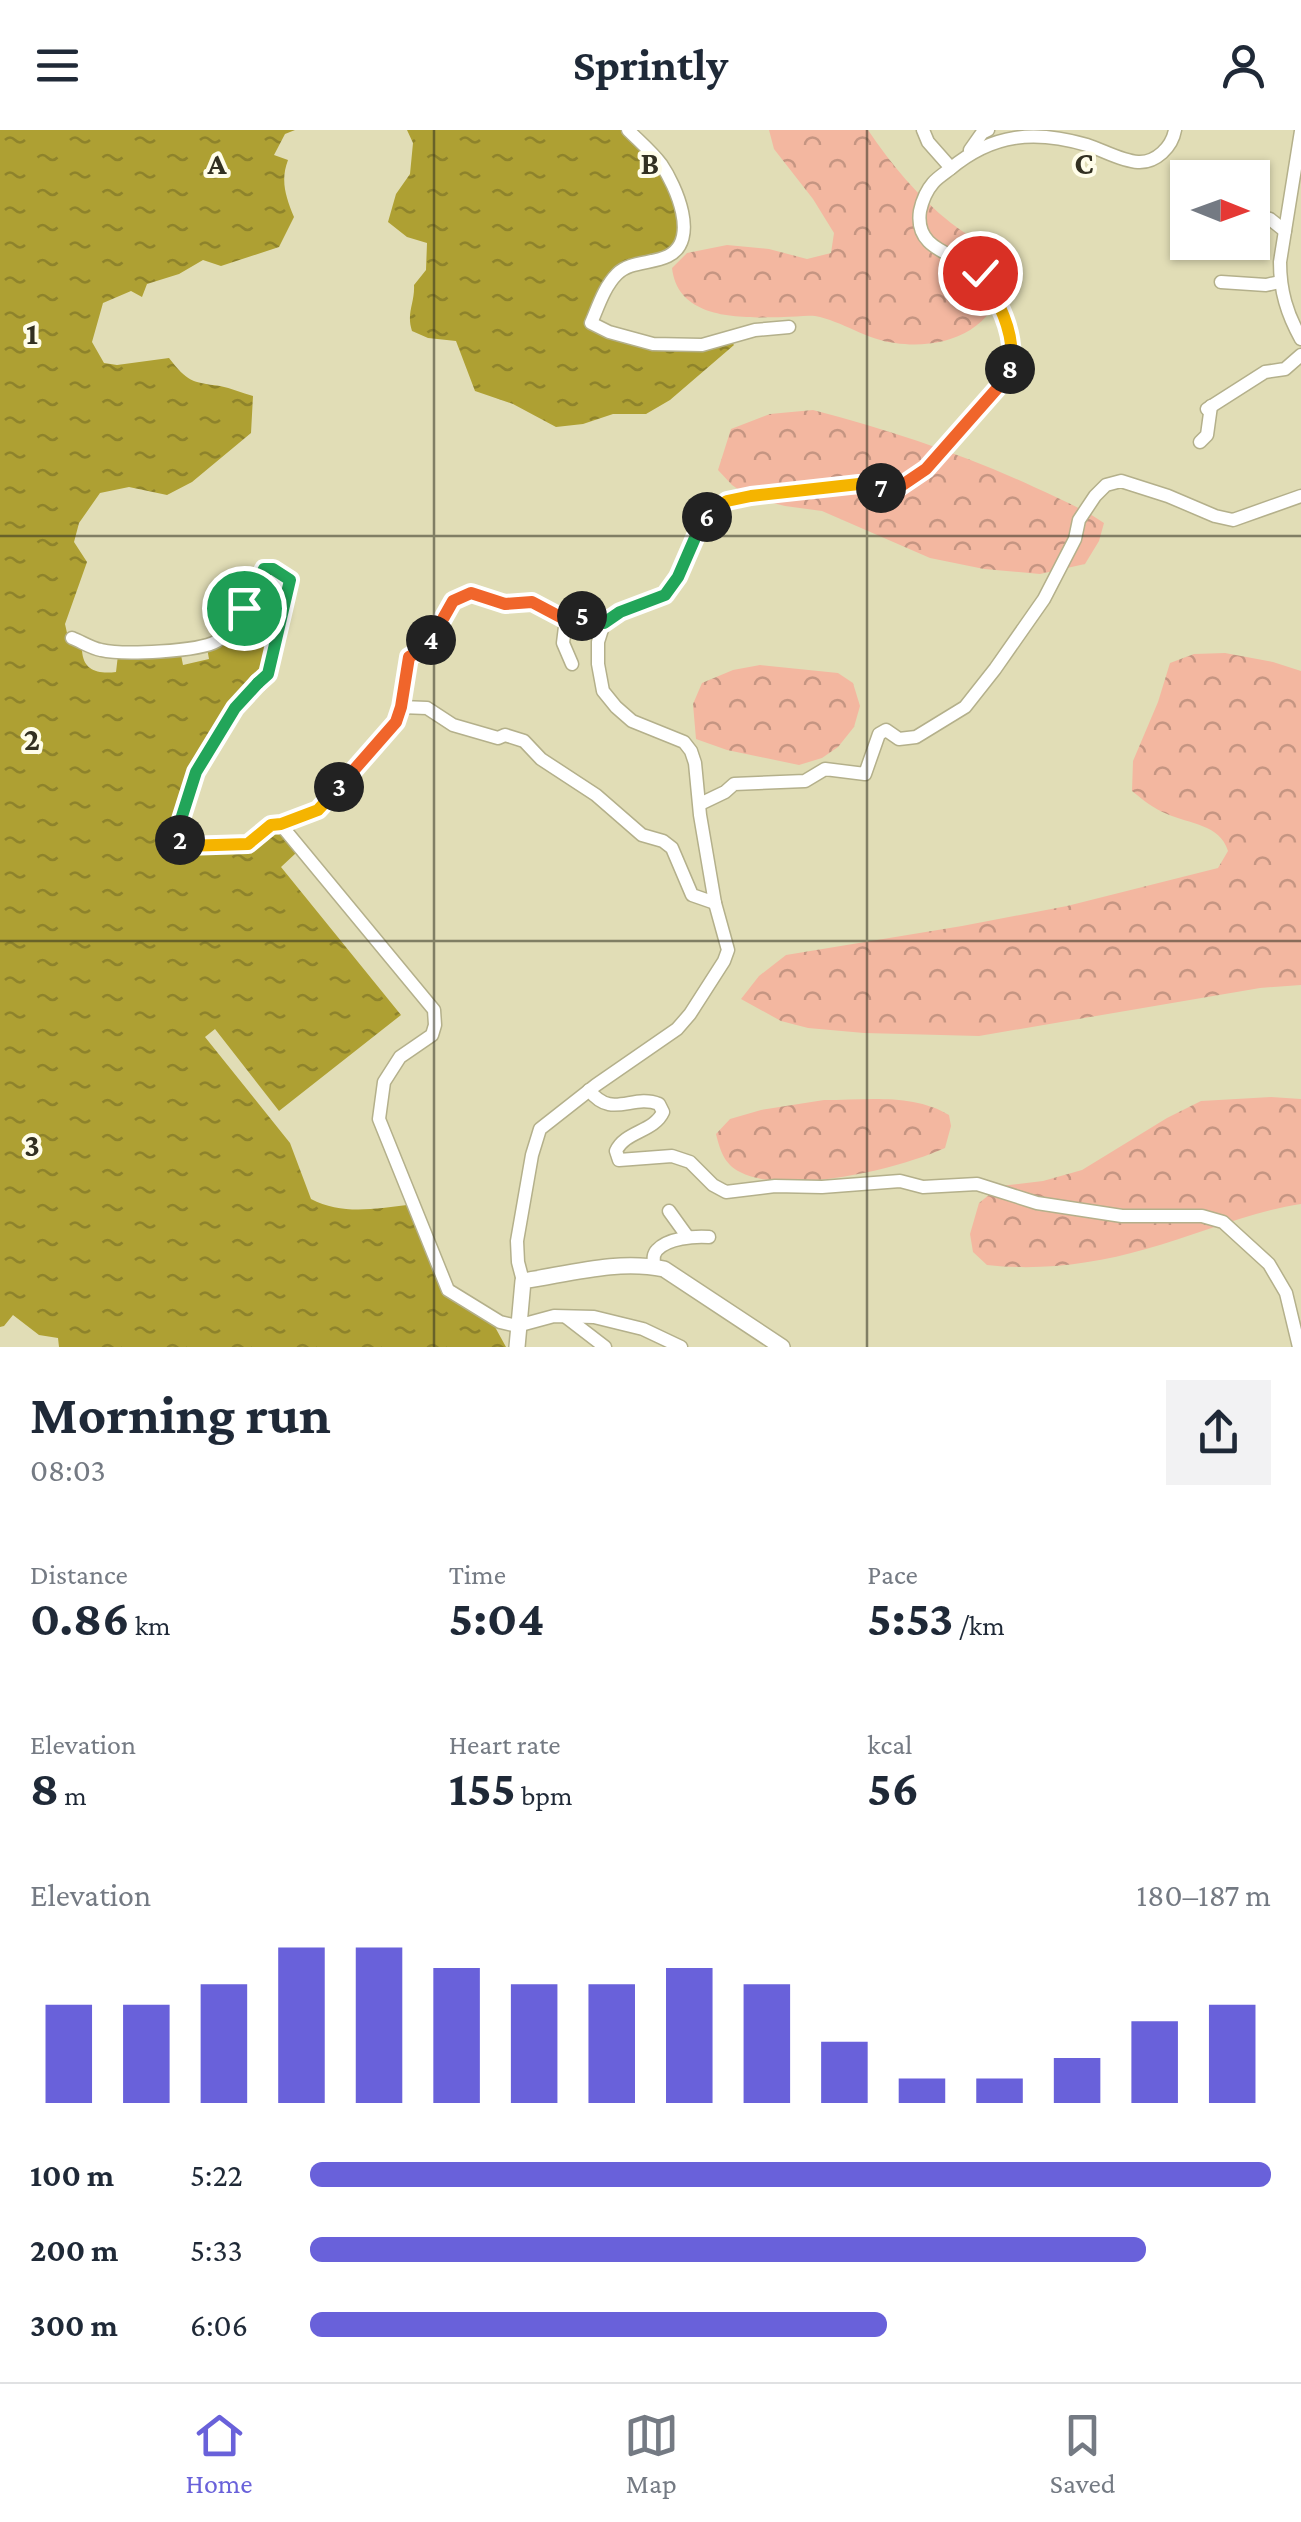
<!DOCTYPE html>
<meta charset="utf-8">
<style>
:root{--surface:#fff;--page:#f2f2f3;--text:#1f2937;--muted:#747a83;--line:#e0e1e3;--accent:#6961da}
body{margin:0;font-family:"Crimson Pro",serif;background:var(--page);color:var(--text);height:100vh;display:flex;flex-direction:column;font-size:38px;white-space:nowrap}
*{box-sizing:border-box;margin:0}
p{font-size:32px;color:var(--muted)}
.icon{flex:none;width:55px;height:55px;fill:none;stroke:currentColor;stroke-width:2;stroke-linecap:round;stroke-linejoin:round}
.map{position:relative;height:1217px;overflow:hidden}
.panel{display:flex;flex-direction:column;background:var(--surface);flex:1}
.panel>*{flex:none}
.needle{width:65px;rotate:91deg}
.tools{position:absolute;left:1170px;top:30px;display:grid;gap:20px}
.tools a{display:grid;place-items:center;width:100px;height:100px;border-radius:0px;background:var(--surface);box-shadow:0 2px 8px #0004;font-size:50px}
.pin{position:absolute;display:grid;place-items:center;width:85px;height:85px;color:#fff;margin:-42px;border:5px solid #fff;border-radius:50%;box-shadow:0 2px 10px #0007}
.km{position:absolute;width:50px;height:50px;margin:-25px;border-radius:50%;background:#222;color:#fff;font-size:28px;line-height:50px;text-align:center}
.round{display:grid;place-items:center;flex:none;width:105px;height:105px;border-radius:0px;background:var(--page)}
.overview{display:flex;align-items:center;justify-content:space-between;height:170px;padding:0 30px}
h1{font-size:55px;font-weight:700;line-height:75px}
.stats{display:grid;grid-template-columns:repeat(3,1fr);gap:15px;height:170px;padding:10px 30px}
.stats div{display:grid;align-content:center}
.stats b{font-size:50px;font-weight:700}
.stats small{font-size:28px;font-weight:400}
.stats p{font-size:28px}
.chart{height:280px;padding:20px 30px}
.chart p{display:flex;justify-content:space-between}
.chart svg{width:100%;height:180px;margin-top:10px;stroke:var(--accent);stroke-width:6}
ul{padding:0 30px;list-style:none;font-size:32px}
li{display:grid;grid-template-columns:160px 120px 1fr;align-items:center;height:75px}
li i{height:25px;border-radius:12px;background:var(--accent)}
header{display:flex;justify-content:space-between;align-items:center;height:130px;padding:0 30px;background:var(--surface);font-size:45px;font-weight:700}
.menu{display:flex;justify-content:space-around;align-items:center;height:140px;border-top:2px solid var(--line);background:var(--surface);font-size:28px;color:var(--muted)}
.menu a{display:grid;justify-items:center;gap:5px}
.menu .active{color:var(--accent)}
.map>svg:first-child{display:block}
.forest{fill:url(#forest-crowns)}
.water{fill:url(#water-ripples)}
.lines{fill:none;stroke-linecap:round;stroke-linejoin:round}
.minor-casing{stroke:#b4b08b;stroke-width:15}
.major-casing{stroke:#b4b08b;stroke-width:18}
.minor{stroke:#fff;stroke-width:12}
.major{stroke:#fff;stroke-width:15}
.split-1-casing{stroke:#fff;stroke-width:20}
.split-2-casing{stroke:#fff;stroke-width:20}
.split-3-casing{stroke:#fff;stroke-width:20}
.split-4-casing{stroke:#fff;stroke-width:20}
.split-5-casing{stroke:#fff;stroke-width:20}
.split-6-casing{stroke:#fff;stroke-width:20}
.split-7-casing{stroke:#fff;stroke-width:20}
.split-8-casing{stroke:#fff;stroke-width:20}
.split-9-casing{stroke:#fff;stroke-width:20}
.split-1{stroke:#22a559;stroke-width:12}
.split-2{stroke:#22a559;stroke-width:12}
.split-3{stroke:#f5b400;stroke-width:12}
.split-4{stroke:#f0652b;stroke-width:12}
.split-5{stroke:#f0652b;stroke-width:12}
.split-6{stroke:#22a559;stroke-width:12}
.split-7{stroke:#f5b400;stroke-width:12}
.split-8{stroke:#f0652b;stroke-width:12}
.split-9{stroke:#f5b400;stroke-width:12}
.grid{fill:none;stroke:#323021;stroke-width:2.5;stroke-opacity:0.55}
.grid-label{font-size:32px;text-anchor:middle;font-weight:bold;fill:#323021;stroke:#fffde9;stroke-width:8;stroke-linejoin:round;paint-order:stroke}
</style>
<header><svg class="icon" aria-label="menu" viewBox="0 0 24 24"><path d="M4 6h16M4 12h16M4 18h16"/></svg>Sprintly<svg class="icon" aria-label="person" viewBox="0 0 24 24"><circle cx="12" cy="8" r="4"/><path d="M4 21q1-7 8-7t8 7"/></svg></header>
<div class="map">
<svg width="1301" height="1217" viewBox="0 0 1301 1217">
<defs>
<pattern id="forest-crowns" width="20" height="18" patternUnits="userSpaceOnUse" patternTransform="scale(2.5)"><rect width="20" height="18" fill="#f3b7a0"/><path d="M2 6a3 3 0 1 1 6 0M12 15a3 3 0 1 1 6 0" fill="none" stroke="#c59582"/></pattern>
<pattern id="water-ripples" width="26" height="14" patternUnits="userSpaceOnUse" patternTransform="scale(2.5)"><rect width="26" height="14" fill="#aea033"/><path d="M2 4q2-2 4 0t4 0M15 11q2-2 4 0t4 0" fill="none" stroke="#8e832b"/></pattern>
</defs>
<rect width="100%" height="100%" fill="#e1ddb6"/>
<g class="forest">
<path d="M769,0H868C891,34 918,67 951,93C967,106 987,114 1001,129C1001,136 1003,145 1002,152C994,203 940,220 895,213C867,210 842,191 815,186C806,185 794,187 784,187C743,188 678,191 672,138L687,123L727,115L769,119L807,129L831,123L834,103L813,69L774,19Z"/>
<path d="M813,280C889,300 963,324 1034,357C1058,368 1082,378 1104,393L1099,411L1085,434L1040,444L984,439L930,428L822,381L785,376L749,367L732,355L718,340L731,299L770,284Z"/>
<path d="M1225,523L1273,532L1301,541V855L1260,858L979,906L864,903L808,898L781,891L741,869L759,846L786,825L962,796L1067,776L1218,738L1228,721C1220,694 1189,694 1167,684C1153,678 1143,670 1132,661L1133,631L1158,572L1170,533L1194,524Z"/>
<polygon points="760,535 838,543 853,553 860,576 854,597 838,617 822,628 799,635 727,620 696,609 693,574 702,553 733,540"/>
<path d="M1271,967L1301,969V1074C1248,1082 1197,1105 1146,1119C1094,1134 1040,1141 987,1135L973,1122L970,1104L979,1073L1000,1056L1043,1051L1082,1040L1167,988L1201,971Z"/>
<path d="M824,970C865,970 913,963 949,985L951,996L945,1018C899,1039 786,1066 740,1042C724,1034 720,1020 716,1004L730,989L761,980Z"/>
</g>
<g class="water">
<path d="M0,0H295L285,4L274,25L288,30C280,51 286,67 294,87L279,117L221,136L203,130L179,144L147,154L142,167L131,161L103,173L92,212L104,233L117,235L169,228C188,252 191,252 220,256C231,258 242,263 253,266L251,303L192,352L167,365L129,357L100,363L79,393L74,412L87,432L65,494L69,512L82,520C83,541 98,544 116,542L118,525H181L183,535L209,529L207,518L266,445L272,442L284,450L265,533C258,548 246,557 235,570C201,613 174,666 170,721L250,719L271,703L281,705L296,723L281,737L401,885L279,981L215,899L205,907L290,1013L311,1069C341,1085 375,1079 407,1075L445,1165L495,1197L506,1217H59L58,1208L39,1205L13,1185L4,1196L0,1197Z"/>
<path d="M407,0H621C632,11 646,21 654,34C665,49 689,96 677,113C666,128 643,128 627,132L587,195L610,208L731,211L734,215L670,270L646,284H613L583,294L556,297L513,274L475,261L456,211L428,208L412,201C406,183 415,173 414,155L426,140L427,113L407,107L388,92L396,64L410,44L413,13Z"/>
</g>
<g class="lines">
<g class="minor-casing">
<g id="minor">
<path d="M628,0C639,11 652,22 661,34C676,56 700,110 668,126C652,134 630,131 617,144C604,157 598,177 591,193L609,202L653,214L702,215L755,200L789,197"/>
<polyline points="923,0 928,12 951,38"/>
<path d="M1301,1L1280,132C1280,161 1287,184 1301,209"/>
<polyline points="970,20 982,3 988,0"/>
<polyline points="1252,84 1270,89 1285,101"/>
<polyline points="1221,152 1266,155 1280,152"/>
<polyline points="1207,279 1265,242 1285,239 1301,225"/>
<polyline points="1200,312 1207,305 1211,276"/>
<polyline points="566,489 563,513 572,534"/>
<path d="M72,508C82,512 91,518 101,520C122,525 199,522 217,511C237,498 253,460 264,439H273L290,450L268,543L235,578L196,642L176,705L184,715L248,713L271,695H281L319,681L396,592L401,577L409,527L428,517L453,471L471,463L505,475L532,472L566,489L591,484L604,493"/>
<polyline points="401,577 427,578 453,595 498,608 505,605 524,611 541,629 596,665 642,705 663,711 672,718 692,765 715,773"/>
<polyline points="700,674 725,662 734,654 805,651 825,639 865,644 879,604 886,600 899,609 916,607 965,577 995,539 1044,469 1075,409 1079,390 1095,366 1106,355 1121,351 1168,366 1215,386 1233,390 1301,366"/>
<polyline points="281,695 434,880 435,895 432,905 400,927 384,952 379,989 448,1160 500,1192 517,1196 554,1186 594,1187 643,1199 681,1217"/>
<path d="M589,960C612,990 632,963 659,974L663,982C654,1002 625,1001 616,1021L619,1030L672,1026L690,1032L713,1055L726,1062L775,1056L822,1057L900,1051L923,1057L977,1054L1037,1073L1122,1086H1202L1223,1092L1269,1134L1286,1163L1299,1217"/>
<polyline points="669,1081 687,1106"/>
<path d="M654,1137C654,1131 652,1125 657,1120C668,1108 694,1106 709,1107"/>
<path d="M523,1151L518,1132L517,1111L532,1025L540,999L596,955L677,899L690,884L724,831L728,820L715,773L700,685L695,633L691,621L684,612L632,591L616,577L603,561L598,534V512L604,493L620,482L665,465L678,447L698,401L710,383L727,371L751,366L859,354L898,358L926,339L1001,254C1006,246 1013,237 1013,226C1013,206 994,156 979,142C956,123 914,121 920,81C922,72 926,61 933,53C937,48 945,43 950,39C993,3 1035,0 1087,15C1103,20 1121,31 1138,32C1156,33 1172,17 1175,0"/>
<polyline points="566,1187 605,1217"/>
</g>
</g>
<g class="major-casing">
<path id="major" d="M517,1217L523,1151C569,1144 618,1129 664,1139L782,1217"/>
</g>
<use href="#minor" class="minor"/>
<use href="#major" class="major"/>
</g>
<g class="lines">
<g class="split-1-casing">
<polyline id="split-1" points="244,478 264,439 273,439 290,450 268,544 258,553"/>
</g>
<g class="split-2-casing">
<polyline id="split-2" points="180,710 176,705 196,642 235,578 258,553"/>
</g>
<g class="split-3-casing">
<polyline id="split-3" points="180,710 184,716 248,714 271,695 281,694 318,680 339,657"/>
</g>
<g class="split-4-casing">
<polyline id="split-4" points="339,657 396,592 401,577 409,527 428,516 431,510"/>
</g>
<g class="split-5-casing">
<polyline id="split-5" points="431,510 453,471 471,463 505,474 532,472 566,490 582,486"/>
</g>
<g class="split-6-casing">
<polyline id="split-6" points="582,486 590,484 604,493 620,482 665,465 678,447 698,401 707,387"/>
</g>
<g class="split-7-casing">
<polyline id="split-7" points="707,387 727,371 751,366 859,354 881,358"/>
</g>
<g class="split-8-casing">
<polyline id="split-8" points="881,358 898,358 926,339 1001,254 1010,239"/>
</g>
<g class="split-9-casing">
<path id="split-9" d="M980,143C998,169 1017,206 1010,239"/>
</g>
<use href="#split-1" class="split-1"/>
<use href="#split-2" class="split-2"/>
<use href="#split-3" class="split-3"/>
<use href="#split-4" class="split-4"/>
<use href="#split-5" class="split-5"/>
<use href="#split-6" class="split-6"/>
<use href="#split-7" class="split-7"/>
<use href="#split-8" class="split-8"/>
<use href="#split-9" class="split-9"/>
</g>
<path class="grid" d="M434,0V1217M867,0V1217M0,406H1301M0,811H1301"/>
<g class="grid-label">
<text x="217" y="44">A</text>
<text x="650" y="44">B</text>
<text x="1084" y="44">C</text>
<text x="32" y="214">1</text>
<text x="32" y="620">2</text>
<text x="32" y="1026">3</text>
</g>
</svg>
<div class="tools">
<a><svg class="needle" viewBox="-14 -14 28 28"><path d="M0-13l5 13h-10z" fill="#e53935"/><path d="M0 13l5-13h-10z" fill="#747a83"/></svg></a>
</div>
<div class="pin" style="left:244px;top:478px;background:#1e9e55"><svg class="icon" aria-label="arrive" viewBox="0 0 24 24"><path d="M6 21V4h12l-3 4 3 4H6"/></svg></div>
<div class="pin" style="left:980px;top:143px;background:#d93025"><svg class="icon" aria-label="check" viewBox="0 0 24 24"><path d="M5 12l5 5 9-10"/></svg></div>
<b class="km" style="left:180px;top:710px">2</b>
<b class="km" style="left:339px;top:657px">3</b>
<b class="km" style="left:431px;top:510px">4</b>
<b class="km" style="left:582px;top:486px">5</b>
<b class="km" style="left:707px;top:387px">6</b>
<b class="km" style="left:881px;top:358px">7</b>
<b class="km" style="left:1010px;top:239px">8</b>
</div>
<section class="panel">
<div class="overview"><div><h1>Morning run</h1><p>08:03</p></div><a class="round"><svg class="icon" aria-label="share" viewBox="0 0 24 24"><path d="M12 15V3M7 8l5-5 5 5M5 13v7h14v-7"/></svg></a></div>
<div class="stats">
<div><p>Distance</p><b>0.86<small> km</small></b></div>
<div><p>Time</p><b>5:04</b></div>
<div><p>Pace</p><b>5:53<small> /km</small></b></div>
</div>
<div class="stats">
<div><p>Elevation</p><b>8<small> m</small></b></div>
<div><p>Heart rate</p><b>155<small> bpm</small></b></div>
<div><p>kcal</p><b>56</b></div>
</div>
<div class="chart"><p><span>Elevation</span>180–187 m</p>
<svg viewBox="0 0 160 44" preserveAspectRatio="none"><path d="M5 44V20M15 44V20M25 44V15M35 44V6M45 44V6M55 44V11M65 44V15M75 44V15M85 44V11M95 44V15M105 44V29M115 44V38M125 44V38M135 44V33M145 44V24M155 44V20"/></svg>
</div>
<ul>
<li><b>100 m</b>5:22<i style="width:100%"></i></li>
<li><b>200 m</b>5:33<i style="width:87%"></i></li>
<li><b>300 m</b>6:06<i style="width:60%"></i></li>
</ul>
</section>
<nav class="menu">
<a class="active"><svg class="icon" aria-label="home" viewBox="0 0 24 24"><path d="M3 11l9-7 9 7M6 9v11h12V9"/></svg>Home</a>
<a><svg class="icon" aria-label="map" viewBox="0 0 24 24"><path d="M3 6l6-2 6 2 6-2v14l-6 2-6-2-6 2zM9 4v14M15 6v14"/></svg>Map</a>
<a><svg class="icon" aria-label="saved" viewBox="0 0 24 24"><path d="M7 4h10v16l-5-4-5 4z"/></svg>Saved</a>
</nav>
